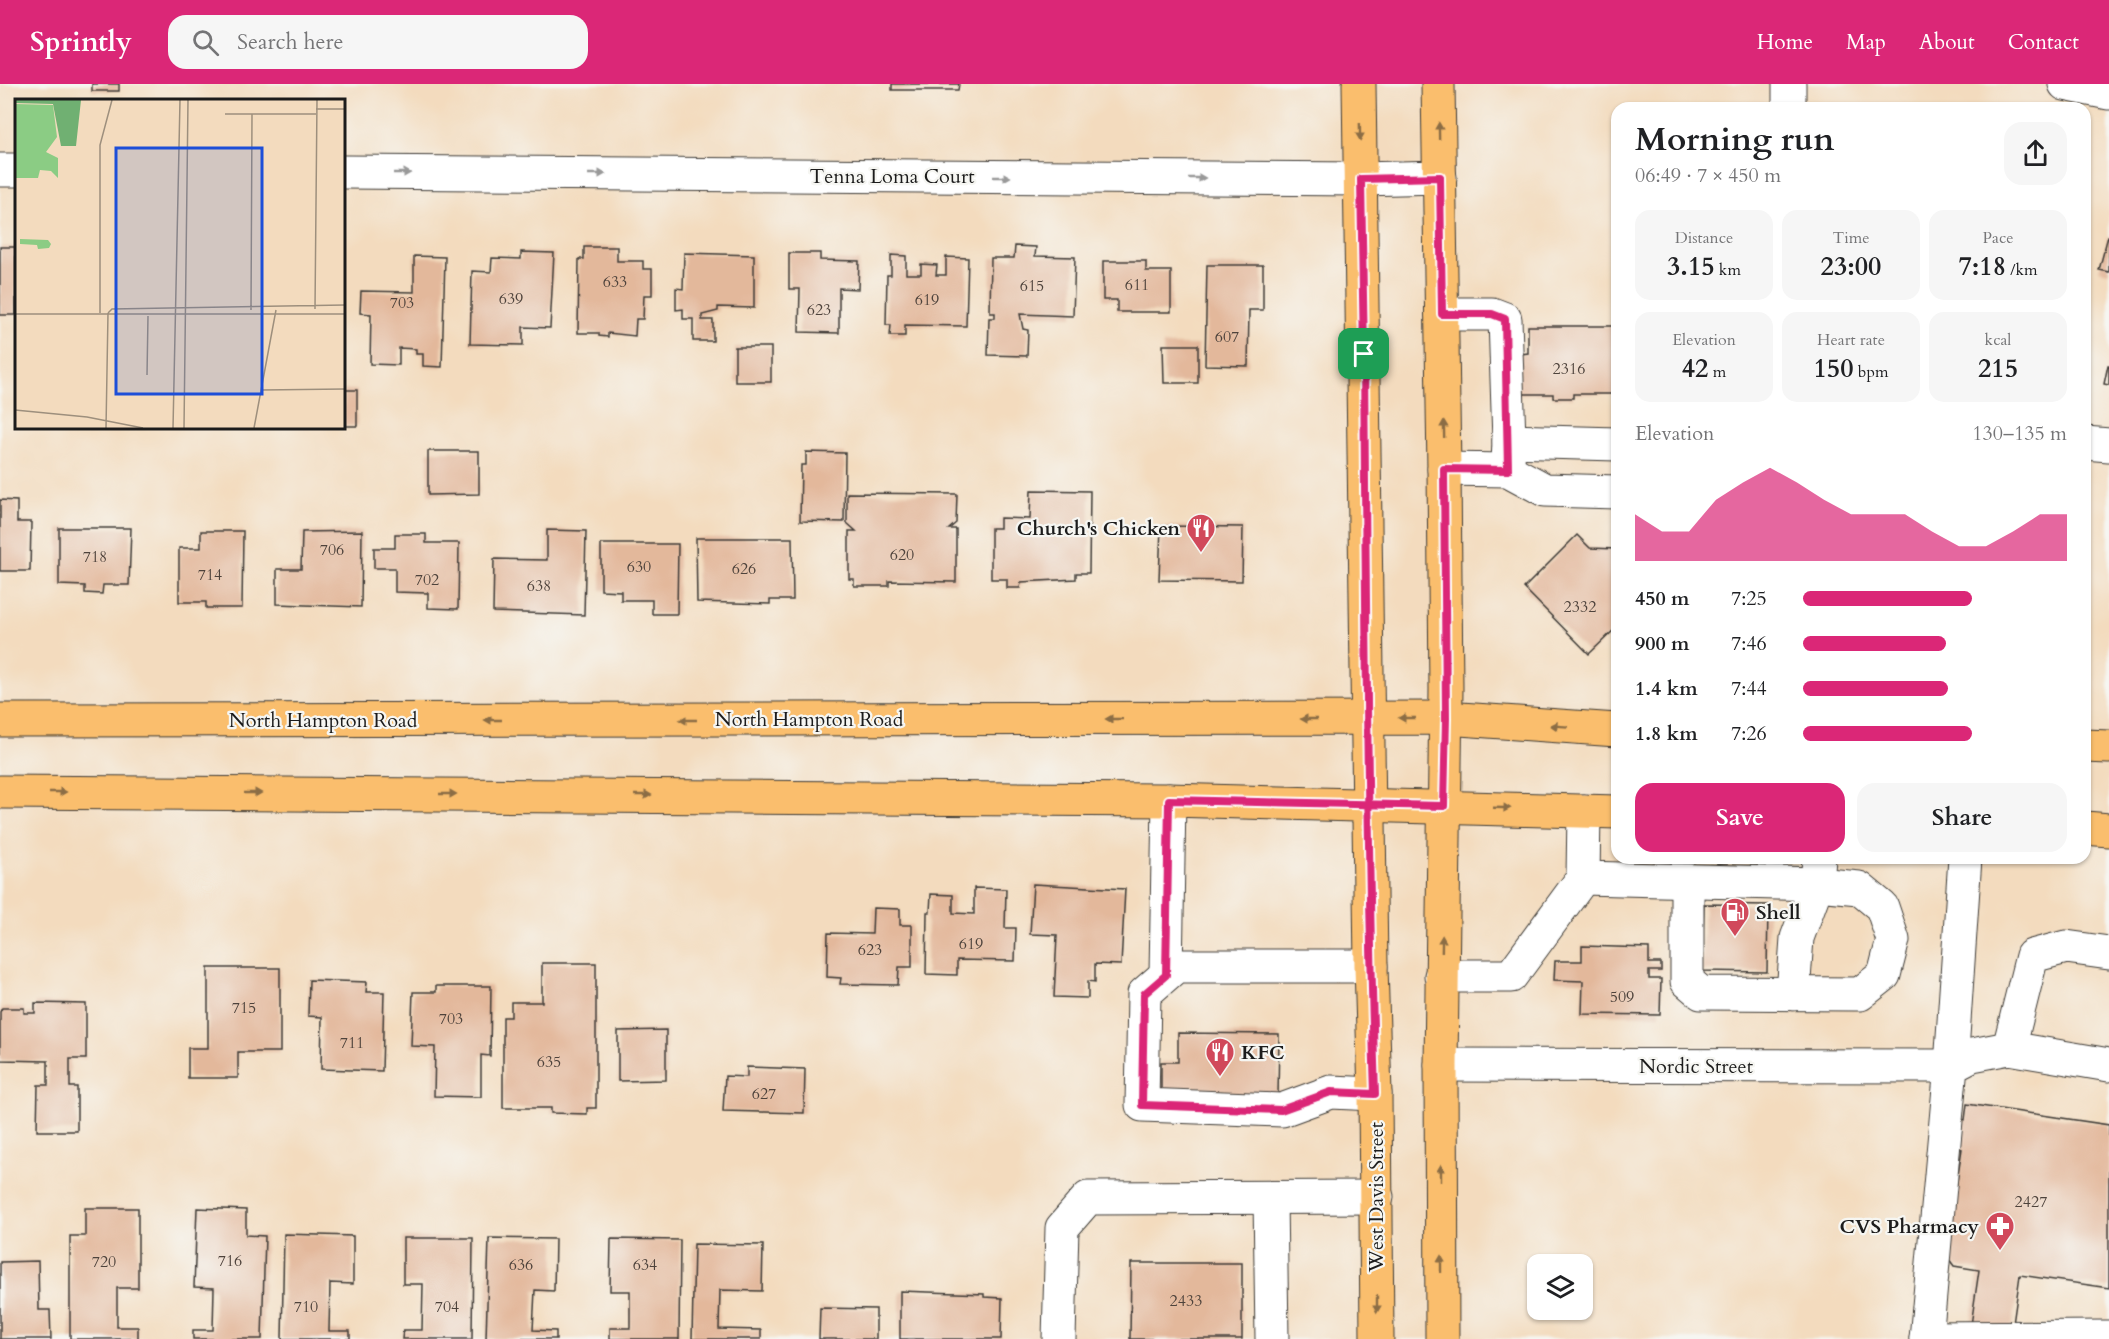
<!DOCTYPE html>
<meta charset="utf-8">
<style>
:root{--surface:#fff;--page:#f6f6f6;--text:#202124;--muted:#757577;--accent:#db2777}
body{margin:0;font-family:Cardo,serif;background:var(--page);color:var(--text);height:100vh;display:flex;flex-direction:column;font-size:22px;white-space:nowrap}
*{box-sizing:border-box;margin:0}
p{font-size:20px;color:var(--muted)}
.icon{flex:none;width:33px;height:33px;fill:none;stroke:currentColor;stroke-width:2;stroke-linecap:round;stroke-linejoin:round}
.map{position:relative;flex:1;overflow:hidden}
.drawer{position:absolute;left:1611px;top:18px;width:480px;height:762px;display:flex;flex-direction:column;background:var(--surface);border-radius:18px;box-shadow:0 2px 4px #0004}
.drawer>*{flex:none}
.fabs{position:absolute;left:1527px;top:1170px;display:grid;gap:12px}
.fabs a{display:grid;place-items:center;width:66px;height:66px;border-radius:12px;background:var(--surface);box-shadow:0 2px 4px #0004;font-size:30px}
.pin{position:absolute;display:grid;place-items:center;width:51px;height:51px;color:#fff;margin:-26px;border-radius:12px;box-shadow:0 3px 9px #0006}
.round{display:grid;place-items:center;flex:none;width:63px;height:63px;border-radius:18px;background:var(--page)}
.overview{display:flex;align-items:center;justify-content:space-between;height:102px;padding:0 24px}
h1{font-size:33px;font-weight:800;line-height:45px}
.figures{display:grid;grid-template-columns:repeat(3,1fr);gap:9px;height:102px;padding:6px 24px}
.figures div{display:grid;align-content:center;border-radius:15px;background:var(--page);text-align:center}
.figures b{font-size:26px;font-weight:800}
.figures small{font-size:16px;font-weight:400}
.figures p{font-size:16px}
.chart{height:168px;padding:12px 24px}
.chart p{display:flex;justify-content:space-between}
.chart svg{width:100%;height:108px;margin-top:6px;fill:var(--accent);opacity:.7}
.button{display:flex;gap:12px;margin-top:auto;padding:12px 24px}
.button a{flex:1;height:69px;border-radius:18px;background:var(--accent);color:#fff;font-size:24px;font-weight:800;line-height:69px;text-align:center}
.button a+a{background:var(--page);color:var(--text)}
ul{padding:0 24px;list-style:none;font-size:20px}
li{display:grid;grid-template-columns:96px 72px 1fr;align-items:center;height:45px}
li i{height:15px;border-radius:8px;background:var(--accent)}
header{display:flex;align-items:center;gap:36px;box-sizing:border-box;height:84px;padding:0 30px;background:var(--accent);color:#fff}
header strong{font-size:28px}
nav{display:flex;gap:33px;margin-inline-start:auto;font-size:21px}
.search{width:420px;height:54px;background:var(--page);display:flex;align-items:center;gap:15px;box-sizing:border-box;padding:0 21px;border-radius:18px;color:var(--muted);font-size:22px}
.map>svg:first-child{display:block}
.building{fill:#e3b89b}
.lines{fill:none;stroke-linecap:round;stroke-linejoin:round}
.minor-casing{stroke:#3c3934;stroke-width:35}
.major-casing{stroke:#3c3934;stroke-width:35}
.minor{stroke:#fff;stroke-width:33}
.major{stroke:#fabe6d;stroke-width:33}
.oneway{fill:#8b6d44}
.oneway2{fill:#999}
.route-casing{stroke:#fff;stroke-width:12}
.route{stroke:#db2777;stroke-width:8}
.labels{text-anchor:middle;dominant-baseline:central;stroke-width:4.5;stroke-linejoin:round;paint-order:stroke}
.number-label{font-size:16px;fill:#4e433c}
.street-label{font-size:20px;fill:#1c1c1c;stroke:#f6f6f2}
.poi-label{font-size:20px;font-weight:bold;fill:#1c1c1c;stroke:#f6f6f2;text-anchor:end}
.inset-road{fill:none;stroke:#9d8f7d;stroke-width:1.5}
.view{fill:#1d4ed8;fill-opacity:0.15;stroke:#1d4ed8;stroke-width:3}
.inset-edge{fill:none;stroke:#1c1c1c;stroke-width:3}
</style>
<header>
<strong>Sprintly</strong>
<div class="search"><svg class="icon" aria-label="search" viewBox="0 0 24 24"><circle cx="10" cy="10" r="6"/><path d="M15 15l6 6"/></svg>Search here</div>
<nav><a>Home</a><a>Map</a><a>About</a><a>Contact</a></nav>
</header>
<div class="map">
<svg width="2109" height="1255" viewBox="0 0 2109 1255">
<rect width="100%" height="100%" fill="#f6f6f2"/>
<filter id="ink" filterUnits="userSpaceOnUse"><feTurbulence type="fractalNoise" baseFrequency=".0167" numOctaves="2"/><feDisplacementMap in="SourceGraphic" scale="12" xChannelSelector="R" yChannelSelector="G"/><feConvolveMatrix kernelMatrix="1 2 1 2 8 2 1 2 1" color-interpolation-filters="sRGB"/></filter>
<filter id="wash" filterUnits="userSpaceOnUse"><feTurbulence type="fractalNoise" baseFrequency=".008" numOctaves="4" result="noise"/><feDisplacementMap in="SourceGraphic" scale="24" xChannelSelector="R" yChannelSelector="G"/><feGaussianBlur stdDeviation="1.35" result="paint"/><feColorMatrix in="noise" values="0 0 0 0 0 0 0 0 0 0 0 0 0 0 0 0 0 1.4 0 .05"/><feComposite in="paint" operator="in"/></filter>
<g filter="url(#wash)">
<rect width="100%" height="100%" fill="#f3dbbe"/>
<g id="blocks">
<g class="building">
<rect x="92" y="0" width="27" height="7"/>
<polygon points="892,0 959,0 958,6 892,6"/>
<polygon points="2108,152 2109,152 2109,188 2099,186"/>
<polygon points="1015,162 1036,163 1035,172 1075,173 1073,232 1020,230 1023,245 1028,246 1027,272 988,271 989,234 995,234 995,229 990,229 991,174 1014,174"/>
<rect x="0" y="163" width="16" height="68"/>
<polygon points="584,163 617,163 617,177 643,177 643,185 652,185 652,211 644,211 643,235 636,235 635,252 608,249 608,253 599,252 599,249 578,249 579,175 584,175"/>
<polygon points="521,168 554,169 550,244 523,243 523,261 470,260 472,187 491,188 492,174 521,175"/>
<polygon points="684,169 754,171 754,224 718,223 718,227 702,231 702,236 713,236 713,257 693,257 693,235 683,235 683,225 676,226 676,204 683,205"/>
<polygon points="789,169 820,169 820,176 859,177 858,205 839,204 839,249 799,248 800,205 789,205"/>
<polygon points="891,171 906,172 906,190 921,190 921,180 937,181 936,191 946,191 946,173 968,174 966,242 905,241 905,252 890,252 891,241 886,241 887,191 891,191"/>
<polygon points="414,172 445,173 442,283 423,282 423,270 416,270 416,265 399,264 399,281 370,280 371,230 360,229 361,207 414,208"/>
<polygon points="1103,177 1146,177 1146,187 1171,187 1171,228 1117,228 1117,216 1103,216"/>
<polygon points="1207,181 1263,181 1263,226 1249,226 1248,282 1205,281"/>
<polygon points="1528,242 1617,242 1617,310 1573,310 1573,314 1553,314 1553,310 1515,310 1521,270 1528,269"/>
<polygon points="1163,261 1198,261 1198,299 1164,299"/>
<rect x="735" y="263" width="36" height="35"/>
<polygon points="2108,281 2109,281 2109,301 2104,300"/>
<rect x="344" y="306" width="13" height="36"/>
<polygon points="428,367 479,367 479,410 428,411"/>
<polygon points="806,368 845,369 844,438 800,437 801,381 806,381"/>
<polygon points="1031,406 1090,407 1089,489 1076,489 1076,495 1021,498 1020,504 1007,504 1007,495 991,495 991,444 1000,444 1000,434 1030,435"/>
<polygon points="847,409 957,410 956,439 949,445 956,445 956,498 889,497 889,502 854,502 854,495 849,495 849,447 856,447 847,439"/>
<polygon points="0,416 17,417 17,438 31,438 30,487 0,487"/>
<polygon points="1161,442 1243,443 1242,497 1159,496"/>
<polygon points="59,444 131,444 129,501 103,501 102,510 85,509 85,502 59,501"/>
<polygon points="547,446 586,447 584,531 493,528 494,475 547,476"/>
<polygon points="201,447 243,447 242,524 206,524 206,518 179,518 179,464 201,464"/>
<polygon points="362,447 361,523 277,520 277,485 301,485 302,448"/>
<polygon points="395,450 426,450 426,459 459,459 458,525 428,524 428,509 395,508 395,484 374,484 374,464 395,464"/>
<polygon points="1577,451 1590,464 1617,465 1617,543 1589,570 1524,504"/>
<polygon points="696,454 792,454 793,516 770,516 770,520 697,518"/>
<polygon points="601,460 678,460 677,530 652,530 652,516 621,516 621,507 601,506"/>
<polygon points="1033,800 1125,805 1121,881 1095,880 1095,898 1088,897 1088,914 1054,913 1057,851 1030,850"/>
<polygon points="974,804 1006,805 1005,844 1016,844 1015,877 957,876 957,891 926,890 927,828 930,828 931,810 953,811 953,829 974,830"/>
<polygon points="1704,820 1768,821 1767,888 1702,887"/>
<polygon points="873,824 900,825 900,841 912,841 912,883 899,883 898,901 840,900 841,894 827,893 828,849 872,850"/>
<polygon points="1582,862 1649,864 1649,879 1661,879 1661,887 1649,887 1649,895 1661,895 1660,931 1582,930 1583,897 1554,896 1555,877 1582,877"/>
<polygon points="542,879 596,879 596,1024 587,1024 587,1030 551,1029 551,1024 503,1024 503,933 511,933 511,918 542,918"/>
<polygon points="208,884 280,884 280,968 238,968 238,994 188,994 188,964 208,964"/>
<polygon points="309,896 367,898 366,908 384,908 382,987 321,985 322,933 308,932"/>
<polygon points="436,902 491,902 490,972 481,971 481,1013 434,1012 435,963 411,962 413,908 436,908"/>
<polygon points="35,919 86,920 86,975 70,975 70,1003 77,1003 77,1047 37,1047 38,1001 48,1001 48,977 0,976 0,928 2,924 24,924 24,929 35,929"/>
<polygon points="666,946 666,996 618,997 618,947"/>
<polygon points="1178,949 1279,950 1278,1013 1161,1010 1161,978 1178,978"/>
<polygon points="747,983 805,985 804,1029 723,1027 725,992 747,993"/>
<polygon points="1967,1020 2109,1041 2109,1204 2020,1191 2012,1247 1971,1241 1979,1186 1954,1182 1946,1171 1962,1065 1948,1063 1953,1034 1965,1036"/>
<polygon points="85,1124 138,1124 138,1204 117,1204 117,1243 138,1243 138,1255 70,1255 70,1152 85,1152"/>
<polygon points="197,1124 246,1126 246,1151 265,1152 262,1255 193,1255 193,1246 213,1246 214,1204 194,1203"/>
<polygon points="284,1150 353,1152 353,1200 330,1199 329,1247 350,1247 350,1255 282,1255"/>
<polygon points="403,1154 473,1154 472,1255 402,1255 403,1246 422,1246 423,1200 403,1200"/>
<polygon points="489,1154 555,1155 554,1207 535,1206 533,1246 556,1247 556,1255 486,1255"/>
<polygon points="611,1155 680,1156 679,1255 610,1255 610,1244 630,1244 630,1207 610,1207"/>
<polygon points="694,1160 763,1161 762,1207 720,1206 719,1245 761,1246 761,1255 692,1255"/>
<polygon points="38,1177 39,1226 50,1226 51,1255 0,1255 0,1178"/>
<polygon points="1131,1179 1242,1179 1242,1255 1130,1255"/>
<polygon points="900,1207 984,1210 984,1213 1002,1214 1001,1255 900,1255"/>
<polygon points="820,1224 876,1225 876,1255 819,1255"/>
</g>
</g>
</g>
<g filter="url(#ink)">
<use href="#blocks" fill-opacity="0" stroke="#3c3934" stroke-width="1.5"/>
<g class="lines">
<g class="minor-casing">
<g id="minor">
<polyline points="1789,0 1789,24"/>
<polyline points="2065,0 2109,9"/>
<polyline points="0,86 16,86"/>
<polyline points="344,88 1361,95 1440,93"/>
<polyline points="1442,230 1492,230 1505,235 1509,357"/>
<polyline points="2085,359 2109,361"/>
<polyline points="1508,379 1509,357 1617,360"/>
<polyline points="1444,385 1508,386 1545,406 1617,408"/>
<polyline points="1584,727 1583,794 1817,800 1819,774"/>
<polyline points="1687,797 1687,897 1701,909 1860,910 1884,891 1893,856 1882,823 1859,804 1817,800 1797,854 1793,910"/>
<polyline points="1371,882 1176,882 1144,910 1142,1021 1282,1026 1331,1008 1375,1010"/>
<polyline points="1166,890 1169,716"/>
<polyline points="1441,892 1511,892 1583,794"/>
<polyline points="2009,964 2032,872 2066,863 2109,869"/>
<polyline points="1441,981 1951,982 1965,774"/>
<polyline points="1270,1114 1272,1255"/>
<polyline points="1926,1254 2109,1253"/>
<polyline points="1059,1255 1062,1144 1088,1114 1377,1113"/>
<polyline points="1926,1255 1951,982 1972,971 2009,964 2109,981"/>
</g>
</g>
<g class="major-casing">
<g id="major">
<polyline points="1359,0 1371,882 1375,1010 1377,1255"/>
<polyline points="1438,0 1444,385 1446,605 1441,981 1442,1255"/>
<polyline points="0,636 1446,634 1617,646"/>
<polyline points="2085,662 2109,663"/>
<polyline points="0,708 1169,716 1617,728"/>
<polyline points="2085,744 2109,746"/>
</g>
</g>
<use href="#minor" class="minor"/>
<use href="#major" class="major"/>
</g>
<defs><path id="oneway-solid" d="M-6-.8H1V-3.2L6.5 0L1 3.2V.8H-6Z" transform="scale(1.5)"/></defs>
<g class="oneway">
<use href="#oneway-solid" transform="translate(1439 47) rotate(-91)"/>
<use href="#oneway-solid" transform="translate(1360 48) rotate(89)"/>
<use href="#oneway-solid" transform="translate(1444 345) rotate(-91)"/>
<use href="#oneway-solid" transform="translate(1407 634) rotate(180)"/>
<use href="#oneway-solid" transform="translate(1114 635) rotate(180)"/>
<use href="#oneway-solid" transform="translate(1309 635) rotate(180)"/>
<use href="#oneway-solid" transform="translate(493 636) rotate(180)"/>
<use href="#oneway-solid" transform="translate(688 636) rotate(180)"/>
<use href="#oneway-solid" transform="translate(1559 642) rotate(-176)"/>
<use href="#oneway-solid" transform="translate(58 708)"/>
<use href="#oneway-solid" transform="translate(253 709)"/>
<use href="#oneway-solid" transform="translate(448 710)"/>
<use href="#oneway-solid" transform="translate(643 711)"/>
<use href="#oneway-solid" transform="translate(1502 724) rotate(2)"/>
<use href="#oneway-solid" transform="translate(1442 860) rotate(-89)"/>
<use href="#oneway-solid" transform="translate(1441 1089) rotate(-90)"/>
<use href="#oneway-solid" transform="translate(1441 1180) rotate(-90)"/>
<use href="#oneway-solid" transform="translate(1377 1220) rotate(90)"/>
</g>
<g class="oneway2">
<use href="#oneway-solid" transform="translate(402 89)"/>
<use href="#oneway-solid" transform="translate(597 90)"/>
<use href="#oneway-solid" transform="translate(1002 93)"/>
<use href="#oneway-solid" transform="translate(1197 94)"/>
</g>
</g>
<g class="lines" filter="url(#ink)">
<g class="route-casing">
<path id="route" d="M1364,270C1366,517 1367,763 1375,1010L1331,1008L1281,1026L1142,1021L1144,910L1166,891L1169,716L1444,722L1446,634L1444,385L1508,386L1505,235L1492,230H1442L1440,93L1361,95L1364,270"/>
</g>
<use href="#route" class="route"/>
</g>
<defs>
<g id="restaurant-pin" transform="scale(1.5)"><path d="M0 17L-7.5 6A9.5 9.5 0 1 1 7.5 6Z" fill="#d1495b" stroke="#f6f6f2"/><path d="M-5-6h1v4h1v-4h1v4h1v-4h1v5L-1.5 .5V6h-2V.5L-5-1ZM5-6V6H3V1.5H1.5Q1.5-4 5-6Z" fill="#fff"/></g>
<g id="fuel-pin" transform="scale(1.5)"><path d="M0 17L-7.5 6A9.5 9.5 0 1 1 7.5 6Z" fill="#d1495b" stroke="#f6f6f2"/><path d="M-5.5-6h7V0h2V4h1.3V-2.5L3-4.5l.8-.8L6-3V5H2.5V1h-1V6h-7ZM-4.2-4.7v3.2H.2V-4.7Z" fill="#fff"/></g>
<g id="pharmacy-pin" transform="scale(1.5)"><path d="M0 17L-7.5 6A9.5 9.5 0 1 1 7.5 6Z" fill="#d1495b" stroke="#f6f6f2"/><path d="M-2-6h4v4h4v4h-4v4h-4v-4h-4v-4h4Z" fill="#fff"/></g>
</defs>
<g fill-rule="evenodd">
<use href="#restaurant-pin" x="1201" y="444"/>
<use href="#fuel-pin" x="1735" y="828"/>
<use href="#restaurant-pin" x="1220" y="968"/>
<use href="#pharmacy-pin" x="2000" y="1142"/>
</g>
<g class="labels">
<g class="number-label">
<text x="615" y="198">633</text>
<text x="1137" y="201">611</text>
<text x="1032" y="202">615</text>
<text x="511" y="215">639</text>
<text x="927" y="216">619</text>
<text x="402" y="219">703</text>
<text x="819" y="226">623</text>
<text x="1227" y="253">607</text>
<text x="1569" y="285">2316</text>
<text x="332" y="466">706</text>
<text x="902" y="471">620</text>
<text x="95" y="473">718</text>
<text x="639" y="483">630</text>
<text x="744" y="485">626</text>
<text x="210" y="491">714</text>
<text x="427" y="496">702</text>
<text x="539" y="502">638</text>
<text x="1580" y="523">2332</text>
<text x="971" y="860">619</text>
<text x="870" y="866">623</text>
<text x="1622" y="913">509</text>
<text x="244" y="924">715</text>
<text x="451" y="935">703</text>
<text x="352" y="959">711</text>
<text x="549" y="978">635</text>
<text x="764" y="1010">627</text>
<text x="2031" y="1118">2427</text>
<text x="230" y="1177">716</text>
<text x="104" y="1178">720</text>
<text x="521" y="1181">636</text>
<text x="645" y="1181">634</text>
<text x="1186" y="1217">2433</text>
<text x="306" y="1223">710</text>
<text x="447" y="1223">704</text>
</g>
<g class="street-label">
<text x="892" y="92">Tenna Loma Court</text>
<text x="809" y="635">North Hampton Road</text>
<text x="323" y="636">North Hampton Road</text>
<text x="1696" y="982">Nordic Street</text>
<text transform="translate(1376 1113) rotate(-90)">West Davis Street</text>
</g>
<g class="poi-label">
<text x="1180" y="444">Church's Chicken</text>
<text x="1756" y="828" text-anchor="start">Shell</text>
<text x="1241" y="968" text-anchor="start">KFC</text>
<text x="1979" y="1142">CVS Pharmacy</text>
</g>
</g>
<g transform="translate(15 15)">
<rect width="330" height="330" fill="#f3dbbe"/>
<path d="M0,5L38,6L42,38L31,53L43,59V79L36,72L25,71L23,79H0ZM5,140L33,141L36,145L34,149L23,150L22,146L5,145Z" fill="#8bcc84"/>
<path d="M0,1H66L61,47H46L38,5L0,4Z" fill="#70b072"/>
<path class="inset-road" d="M301,10H330M210,15H301M300,210L302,1M236,211L237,15M85,214V46L97,1M93,214L97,210L330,206M0,215H330M132,276L133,217M246,291L330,290M0,311L72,318L128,329M91,329L93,214M158,329L165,1M169,329L173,1M239,329L261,211"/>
<path class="view" d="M101,49H247V295H101Z"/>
<rect width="330" height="330" class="inset-edge"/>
</g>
</svg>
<div class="fabs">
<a><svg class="icon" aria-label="layers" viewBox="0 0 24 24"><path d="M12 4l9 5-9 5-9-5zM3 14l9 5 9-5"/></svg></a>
</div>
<div class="pin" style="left:1364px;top:270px;background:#1e9e55"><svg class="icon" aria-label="arrive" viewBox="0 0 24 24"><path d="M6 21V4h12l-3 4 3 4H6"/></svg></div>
<section class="drawer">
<div class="overview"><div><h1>Morning run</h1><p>06:49 · 7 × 450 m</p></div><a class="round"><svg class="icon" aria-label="share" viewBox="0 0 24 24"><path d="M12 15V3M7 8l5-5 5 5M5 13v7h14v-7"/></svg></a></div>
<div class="figures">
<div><p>Distance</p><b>3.15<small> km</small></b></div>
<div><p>Time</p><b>23:00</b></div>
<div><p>Pace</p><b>7:18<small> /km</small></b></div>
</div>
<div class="figures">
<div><p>Elevation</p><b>42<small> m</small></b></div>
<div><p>Heart rate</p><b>150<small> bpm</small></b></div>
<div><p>kcal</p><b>215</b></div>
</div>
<div class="chart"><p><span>Elevation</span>130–135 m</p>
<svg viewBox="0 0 160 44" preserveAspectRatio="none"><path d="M0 44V25L10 32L20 32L30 19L40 12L50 6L60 12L70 19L80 25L90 25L100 25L110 32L120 38L130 38L140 32L150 25L160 25V44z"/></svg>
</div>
<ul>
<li><b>450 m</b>7:25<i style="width:64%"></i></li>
<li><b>900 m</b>7:46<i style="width:54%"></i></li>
<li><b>1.4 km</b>7:44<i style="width:55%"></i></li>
<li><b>1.8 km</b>7:26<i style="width:64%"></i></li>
</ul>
<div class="button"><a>Save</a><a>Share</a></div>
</section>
</div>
